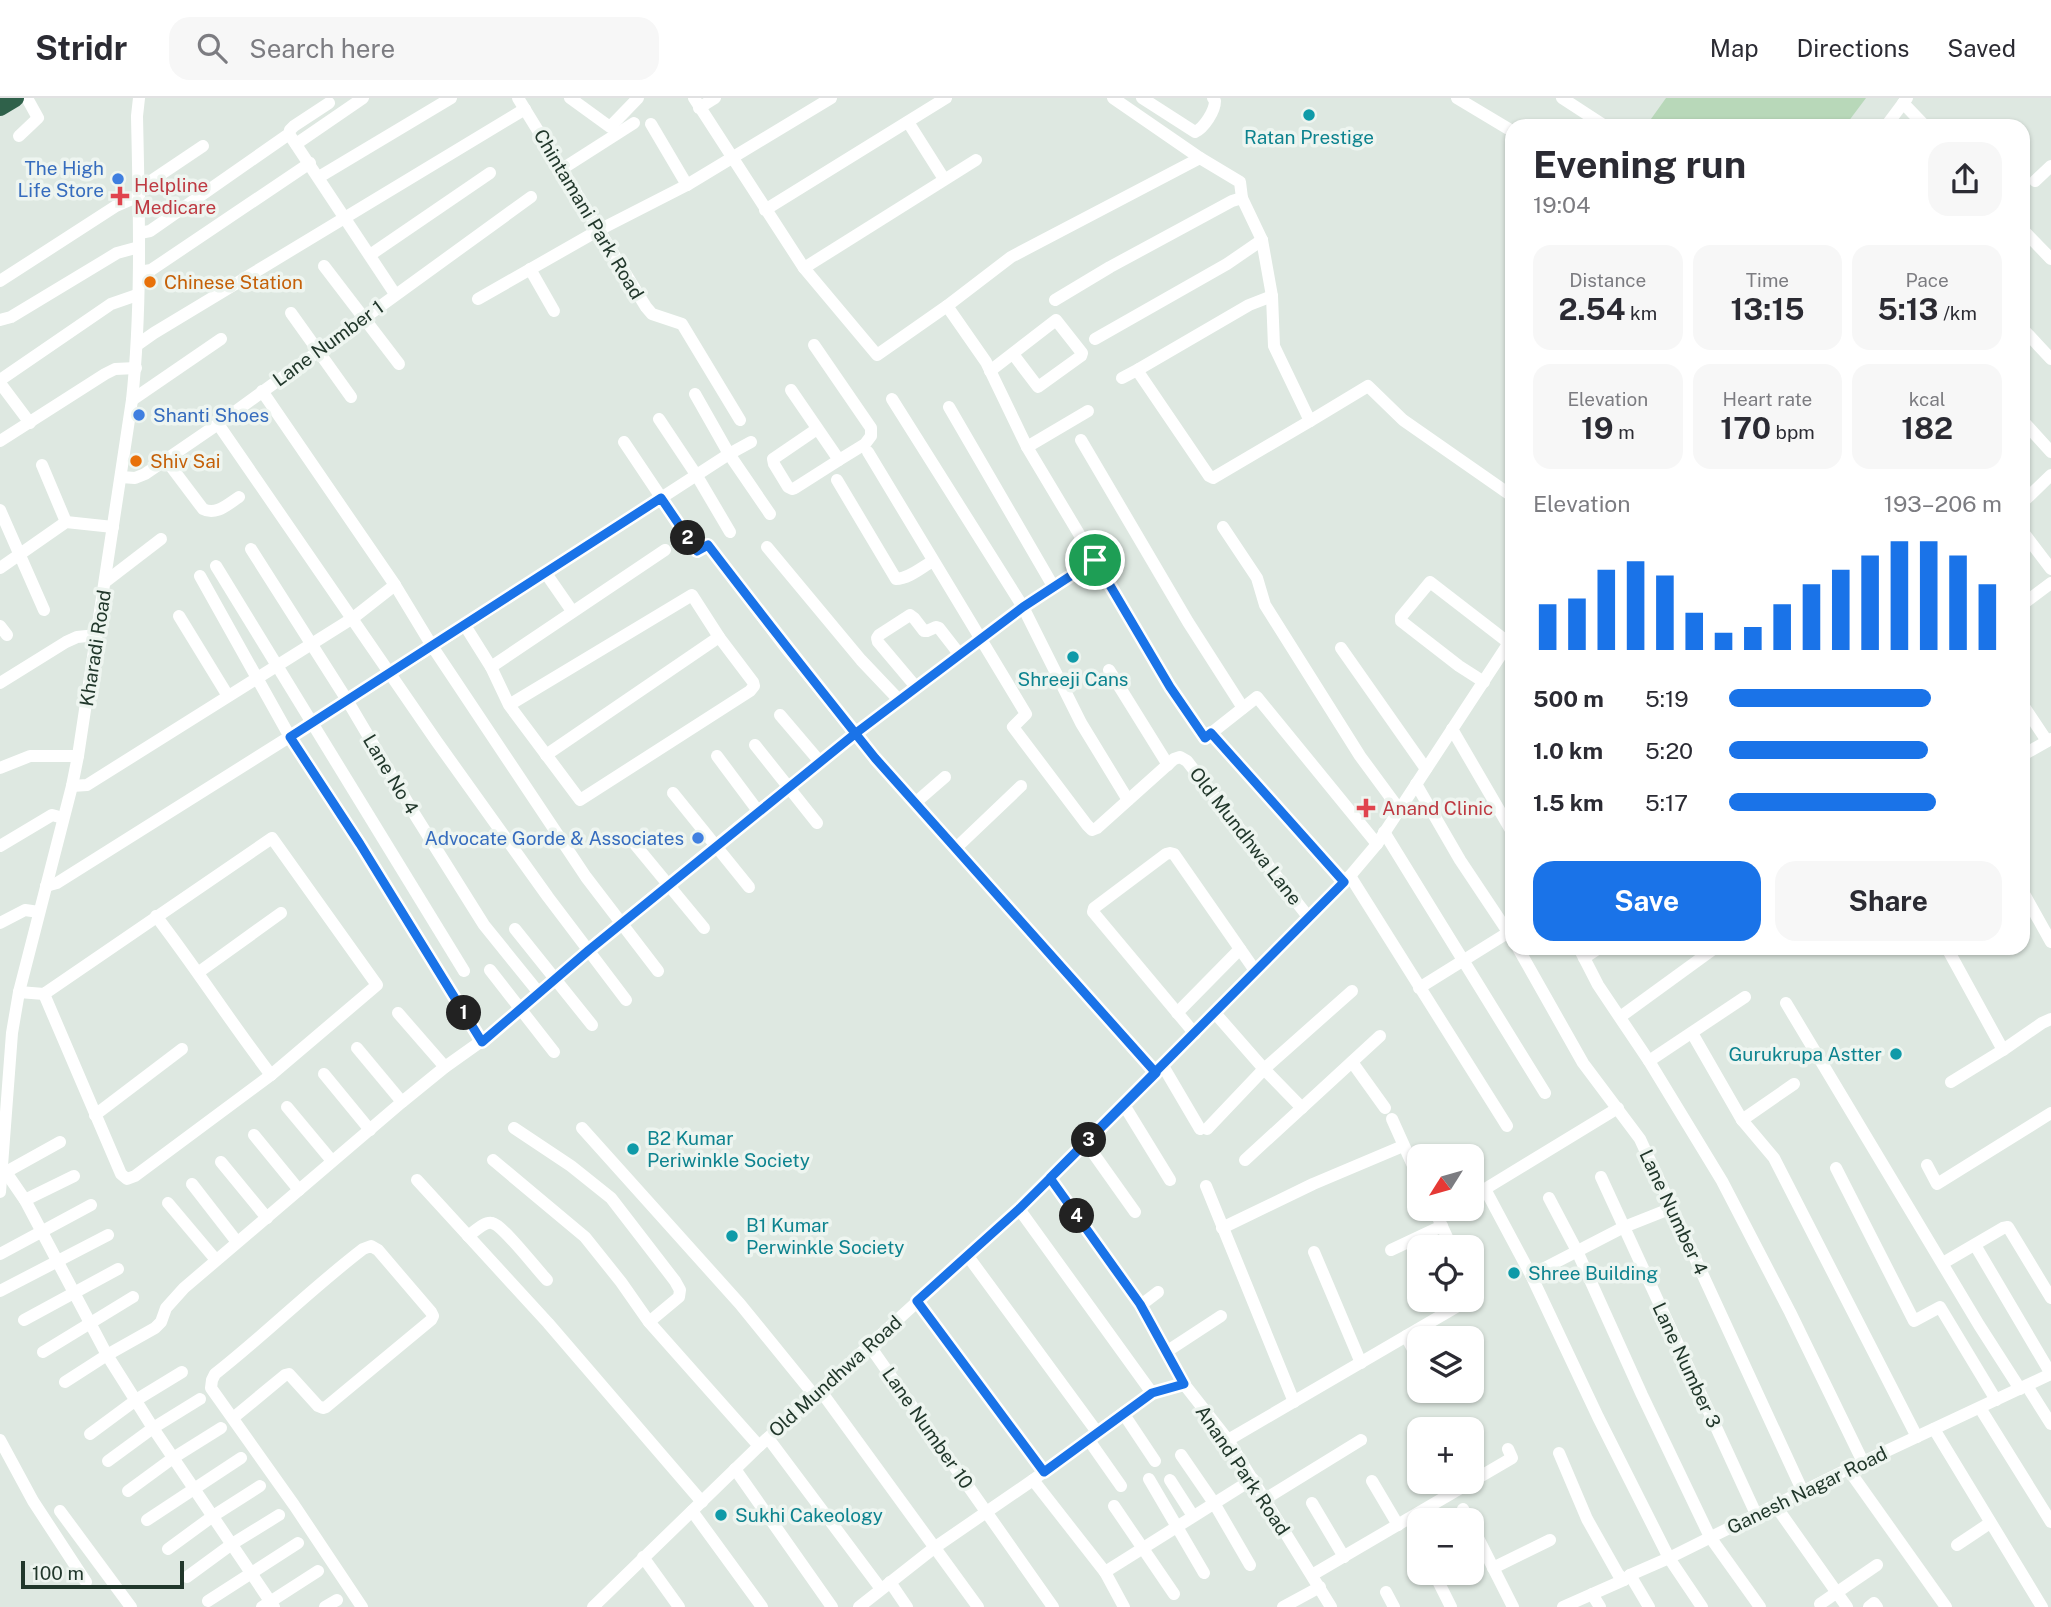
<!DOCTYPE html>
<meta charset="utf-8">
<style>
:root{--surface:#fff;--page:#f7f7f7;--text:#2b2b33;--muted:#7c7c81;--line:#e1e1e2;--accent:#1a73e8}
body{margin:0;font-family:"Public Sans",sans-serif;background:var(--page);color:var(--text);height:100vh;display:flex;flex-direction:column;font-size:26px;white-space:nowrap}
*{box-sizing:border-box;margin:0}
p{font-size:23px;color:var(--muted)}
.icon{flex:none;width:38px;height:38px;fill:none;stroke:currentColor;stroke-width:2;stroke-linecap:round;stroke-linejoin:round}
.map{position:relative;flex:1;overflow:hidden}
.panel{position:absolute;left:1505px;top:21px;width:525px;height:836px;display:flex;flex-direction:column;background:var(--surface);border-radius:21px;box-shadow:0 2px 5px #0004}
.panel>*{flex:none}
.needle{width:46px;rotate:233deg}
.tools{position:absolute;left:1407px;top:1046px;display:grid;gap:14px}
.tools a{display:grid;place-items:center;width:77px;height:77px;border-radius:14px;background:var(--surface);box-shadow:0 2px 5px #0004;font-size:35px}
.scale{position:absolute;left:21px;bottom:18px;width:163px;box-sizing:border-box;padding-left:7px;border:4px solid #21372b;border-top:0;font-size:19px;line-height:24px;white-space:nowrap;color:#21372b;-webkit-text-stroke:5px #eef5f0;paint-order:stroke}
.pin{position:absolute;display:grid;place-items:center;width:60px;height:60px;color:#fff;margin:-30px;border:4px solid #fff;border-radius:50%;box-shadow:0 2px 7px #0007}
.km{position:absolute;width:35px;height:35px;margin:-18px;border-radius:50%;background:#222;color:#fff;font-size:19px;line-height:35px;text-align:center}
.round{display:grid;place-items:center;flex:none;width:74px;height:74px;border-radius:21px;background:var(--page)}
.headline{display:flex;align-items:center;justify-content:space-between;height:119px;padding:0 28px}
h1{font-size:38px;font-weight:700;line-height:52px}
.metrics{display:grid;grid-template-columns:repeat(3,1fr);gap:10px;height:119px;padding:7px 28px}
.metrics div{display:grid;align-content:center;border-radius:18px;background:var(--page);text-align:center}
.metrics b{font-size:30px;font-weight:700}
.metrics small{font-size:19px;font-weight:400}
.metrics p{font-size:19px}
.chart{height:196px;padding:14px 28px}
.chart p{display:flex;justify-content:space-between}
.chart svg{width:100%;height:126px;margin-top:7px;stroke:var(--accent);stroke-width:6}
.primary-button{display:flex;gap:14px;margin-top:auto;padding:14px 28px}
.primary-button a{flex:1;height:80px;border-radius:21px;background:var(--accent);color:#fff;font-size:28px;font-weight:700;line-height:80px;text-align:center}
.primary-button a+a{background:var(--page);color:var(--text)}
ul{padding:0 28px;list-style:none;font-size:23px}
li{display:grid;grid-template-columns:112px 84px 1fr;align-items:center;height:52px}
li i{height:18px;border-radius:9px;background:var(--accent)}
header{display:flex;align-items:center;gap:42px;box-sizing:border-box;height:98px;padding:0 35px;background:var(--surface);border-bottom:2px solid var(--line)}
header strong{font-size:33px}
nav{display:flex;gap:38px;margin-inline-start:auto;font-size:24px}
.search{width:490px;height:63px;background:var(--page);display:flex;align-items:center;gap:18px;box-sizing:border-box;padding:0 24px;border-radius:21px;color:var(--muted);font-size:26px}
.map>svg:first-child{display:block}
.green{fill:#b8d8b9}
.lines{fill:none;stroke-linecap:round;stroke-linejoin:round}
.minor{stroke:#fff;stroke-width:12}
.highway{stroke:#2f614a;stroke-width:18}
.route-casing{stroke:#fff;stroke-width:14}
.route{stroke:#1a73e8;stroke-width:9}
.culture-dot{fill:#0f9aa8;stroke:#eef5f0;stroke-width:2.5}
.shop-dot{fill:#3f7fe0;stroke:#eef5f0;stroke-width:2.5}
.health-dot{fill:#e0444e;stroke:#eef5f0;stroke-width:2.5}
.food-dot{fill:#e8710a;stroke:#eef5f0;stroke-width:2.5}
.labels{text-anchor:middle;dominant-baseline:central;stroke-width:7;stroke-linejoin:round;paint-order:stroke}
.culture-label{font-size:19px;fill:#0d838f;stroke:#eef5f0;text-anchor:start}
.shop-label{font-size:19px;fill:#366cbe;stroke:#eef5f0;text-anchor:end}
.health-label{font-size:19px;fill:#be3a42;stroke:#eef5f0;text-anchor:start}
.street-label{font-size:19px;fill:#21372b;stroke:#eef5f0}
.food-label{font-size:19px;fill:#c56008;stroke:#eef5f0;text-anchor:start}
</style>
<header>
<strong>Stridr</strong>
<div class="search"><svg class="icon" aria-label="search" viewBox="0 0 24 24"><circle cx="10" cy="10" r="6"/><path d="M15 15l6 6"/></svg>Search here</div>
<nav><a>Map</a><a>Directions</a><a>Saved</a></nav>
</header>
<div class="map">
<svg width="2051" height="1509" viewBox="0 0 2051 1509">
<rect width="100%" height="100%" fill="#dee8e1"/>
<polygon class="green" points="1666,0 1866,0 1845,28 1646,28"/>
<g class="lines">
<g class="minor">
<polyline points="518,0 646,209 652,216 682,226 740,322"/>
<polyline points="570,0 610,29 638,0"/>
<polyline points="694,0 804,170 877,257 947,208 1011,159 1200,60"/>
<polyline points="1113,0 1200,60 1240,84 1242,100 1262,142 1272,198 1274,248 1310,323 1368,288 1403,322 1512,398"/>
<path d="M1142,0L1195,34C1204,30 1215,13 1215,3L1213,0"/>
<polyline points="1457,0 1512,33"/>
<polyline points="1562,0 1605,28"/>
<polyline points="1903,5 1925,28"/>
<polyline points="699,10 715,0"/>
<polyline points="908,24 944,81"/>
<polyline points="651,26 687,87"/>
<polyline points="1886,28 1907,0"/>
<polyline points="289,36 395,196"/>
<polyline points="19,38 38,20 27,0"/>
<polyline points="296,46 363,0"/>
<polyline points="562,71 634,25"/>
<polyline points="319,79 451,0"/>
<polyline points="2035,83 2051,68"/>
<polyline points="139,91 203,48"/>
<polyline points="765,112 946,0"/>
<polyline points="2023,132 2051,161"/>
<polyline points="140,135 150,133 289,36 290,32 294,28 329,5"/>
<polyline points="370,157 490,75"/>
<polyline points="324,168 399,266"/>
<polyline points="804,170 976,62"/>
<polyline points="530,171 554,213"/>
<polyline points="139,174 151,172 310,65"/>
<polyline points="0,183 116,108 139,98"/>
<polyline points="1272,198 1249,207 1139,271 1139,275 1209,378 1213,380 1310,323"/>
<polyline points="478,201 599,132 687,87 831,0"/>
<polyline points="1055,202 1110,169 1232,103 1242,100"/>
<polyline points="947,208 986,264 1027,349 1170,588 1205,640 1257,599 1377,746"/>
<polyline points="291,215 351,299"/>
<polyline points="0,222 11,219 117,155 139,149"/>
<polyline points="2023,231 2051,261"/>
<polyline points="1095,241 1227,166 1262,142"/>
<polyline points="137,247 154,235 525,11"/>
<polyline points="990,273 1056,222 1082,255 1081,258 1038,289 1013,256"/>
<polyline points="1122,280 1139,271"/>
<polyline points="0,282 111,206 137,197"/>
<polyline points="0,285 30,325"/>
<polyline points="791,292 839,362 865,346 871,338 871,330 814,247"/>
<polyline points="262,293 395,487 432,548 586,779 658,873"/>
<polyline points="695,296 729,356 770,416"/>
<polyline points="892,301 1023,509 1081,625 1128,702"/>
<polyline points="132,302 221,241"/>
<polyline points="949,309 1053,488"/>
<polyline points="659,321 697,378 730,434"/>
<polyline points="2023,323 2051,354"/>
<polyline points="218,326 437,644 548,799 626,902"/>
<polyline points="817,331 773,361 774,366 788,389 792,391 795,390 839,362"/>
<polyline points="1081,342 1188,524 1243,610"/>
<polyline points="0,343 105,276 115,271 136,270"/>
<polyline points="624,344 697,453 708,447 785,549 875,660 1156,975"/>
<polyline points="1027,349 1088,313"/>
<polyline points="868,354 1026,616 1013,629 1087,727 1092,732 1097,730 1174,661 1180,659 1187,663 1309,820"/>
<path d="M166,362L203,411C216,418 228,406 239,399"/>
<polyline points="42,367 66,424"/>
<polyline points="121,379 135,380 145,376 218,326 531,99"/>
<path d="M837,382L896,481C909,481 922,469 933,463"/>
<polyline points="2023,404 2051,377"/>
<polyline points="0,412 44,512"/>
<polyline points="1223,429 1257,480 1265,507 1360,658 1399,711"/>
<polyline points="2023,434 2051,471"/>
<polyline points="767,449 861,562 899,602"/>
<polyline points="251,451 347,602 415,717 484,827 539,895"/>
<polyline points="216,468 464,873"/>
<polyline points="0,470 66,424 113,429"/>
<polyline points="545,474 572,513"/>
<polyline points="200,478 290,639 360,745 482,944"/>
<polyline points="105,484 161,441"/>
<polyline points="2023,506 2051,485"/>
<polyline points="179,518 228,598"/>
<polyline points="464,526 491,569 509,607 580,702 750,593 754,588 753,584 719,539 692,497 509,607"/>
<polyline points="0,528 7,537"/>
<polyline points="1341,550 1426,671"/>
<polyline points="491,569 665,452"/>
<polyline points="1109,572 1168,667"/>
<polyline points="1484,584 1459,568 1401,523 1401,519 1430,484 1509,545"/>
<polyline points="0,585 66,544 77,539 97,537"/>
<polyline points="916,589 878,544 877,540 879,537 910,517 914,520 924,533 927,533 936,529 939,530 960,557"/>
<polyline points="2023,607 2047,643"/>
<polyline points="780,617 820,664"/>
<polyline points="1452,631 1512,734"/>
<polyline points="1211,635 1344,784"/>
<polyline points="755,647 817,725"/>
<polyline points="546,657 719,539"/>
<polyline points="2023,657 2051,641"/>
<polyline points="717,658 758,713"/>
<polyline points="0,670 30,658 78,658"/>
<polyline points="1416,686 1460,762 1512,840"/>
<polyline points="72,688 87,687 353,520 395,487"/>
<polyline points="673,695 749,789"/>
<polyline points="915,705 945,679"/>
<polyline points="1384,734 1545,995"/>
<polyline points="633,744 704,830"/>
<polyline points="0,748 52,717 63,720"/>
<polyline points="956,750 1021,688"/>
<polyline points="1350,778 1507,1028"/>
<polyline points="46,788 57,785 391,575 729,356 751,344"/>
<polyline points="2023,794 2051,844"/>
<path d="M156,818C196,870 231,925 271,977"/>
<polyline points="0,825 25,812 39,814"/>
<polyline points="515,831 592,927"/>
<polyline points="1518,850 1583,965 1640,1041 1803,1394"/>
<polyline points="1579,850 1598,887 1649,963 1722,1083 1790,1214 1863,1364"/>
<polyline points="1947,850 2003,952 2042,925 2051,921"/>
<polyline points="1584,860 1599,850"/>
<polyline points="490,872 554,954"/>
<polyline points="199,874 281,815"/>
<polyline points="1419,890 1509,834"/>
<polyline points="19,894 44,896 272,740 377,887 271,977 135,1078 127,1081 121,1076 44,896"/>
<polyline points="1786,905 1979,1227 2020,1291"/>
<polyline points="398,915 445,969"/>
<polyline points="1177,915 1240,851"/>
<polyline points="1215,915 1264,971 1302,1010"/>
<polyline points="1620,919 1715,850"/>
<polyline points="1692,935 1742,1022 1774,1060 1917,1339"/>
<polyline points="1195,936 1093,814 1094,810 1166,756 1170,755 1174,756 1256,874"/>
<polyline points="357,950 402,1004"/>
<polyline points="1649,963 1745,899"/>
<polyline points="1352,964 1385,1010"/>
<polyline points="1163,968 1200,1031"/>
<polyline points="324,976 370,1032"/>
<polyline points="1951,984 2003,952"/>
<polyline points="1124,1007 1170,1082"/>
<polyline points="287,1009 332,1063"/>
<polyline points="1618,1010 1485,1091 1531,1177 1598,1319 1669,1460 1702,1509"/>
<polyline points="95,1017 182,951"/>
<polyline points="1392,1021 1419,1081"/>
<polyline points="1742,1022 1794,986"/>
<polyline points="514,1030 571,1068 611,1100 675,1183 680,1192 679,1199 649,1224"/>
<polyline points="582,1030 740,1206 814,1297"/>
<polyline points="1207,1031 1264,971 1352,893"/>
<polyline points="254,1037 299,1092"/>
<polyline points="1086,1045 1135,1114"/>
<polyline points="493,1062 585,1139 621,1184 649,1224 759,1348"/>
<polyline points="1245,1062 1380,938"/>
<polyline points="221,1064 267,1120"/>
<polyline points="1,1067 25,1102 107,1257 153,1330 274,1509"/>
<polyline points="1927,1067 1937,1086 2051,1015"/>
<polyline points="1836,1070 1914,1223 1940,1209 1996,1302"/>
<polyline points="6,1074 60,1044"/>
<polyline points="1601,1079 1756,1416"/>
<polyline points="1050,1080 1141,1207 1184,1286 1228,1342 1331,1509"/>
<polyline points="417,1082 548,1225 702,1404"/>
<polyline points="192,1086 237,1144"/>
<polyline points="1206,1088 1294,1304"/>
<path d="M0,1094L12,935L19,894L72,688L78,658L132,302C142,208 139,112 137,18L139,0"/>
<polyline points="1549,1100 1577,1153 1642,1297 1710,1439 1760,1509"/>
<polyline points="25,1102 74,1078"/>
<polyline points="168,1105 216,1162"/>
<polyline points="1019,1111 1152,1295"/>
<polyline points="1434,1111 1452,1150"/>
<polyline points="1222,1130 1313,1086 1403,1048"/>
<path d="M468,1138C474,1134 485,1123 492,1125C503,1127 537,1172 547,1182"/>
<polyline points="1975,1147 2051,1276"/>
<polyline points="1391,1152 1442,1128"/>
<polyline points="1314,1154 1361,1265"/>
<polyline points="0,1156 91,1107"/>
<polyline points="967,1157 1097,1334"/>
<polyline points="1943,1165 2003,1130 2008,1129 2051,1200"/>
<polyline points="1531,1177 1624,1129 1672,1110"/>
<polyline points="0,1193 108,1137"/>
<polyline points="917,1203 1044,1374"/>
<polyline points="1141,1207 1158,1194"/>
<polyline points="24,1222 118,1171"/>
<polyline points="1406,1238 1419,1263"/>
<polyline points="869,1247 1053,1509"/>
<polyline points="43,1254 133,1199"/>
<polyline points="1166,1254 1221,1218"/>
<polyline points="1472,1282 1476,1280"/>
<polyline points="65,1284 107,1257 155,1230 161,1224 166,1210 184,1190 402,1004 445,969 497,932 588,852 758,713 899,602 1023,509 1095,462"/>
<polyline points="2027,1288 2051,1326"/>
<polyline points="820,1292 978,1509"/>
<polyline points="1437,1293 1444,1296 1450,1293"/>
<polyline points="1980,1310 2051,1424"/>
<polyline points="1123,1315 1155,1363"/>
<path d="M233,1320L285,1277L289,1276L318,1308L323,1310L326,1309L431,1222L433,1218L431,1214L378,1152L371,1148L363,1151C312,1190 266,1236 215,1276L212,1282L211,1290L294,1407L362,1509"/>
<polyline points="1934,1331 2042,1509"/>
<polyline points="90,1336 136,1302 182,1274"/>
<polyline points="768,1340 881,1491"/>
<polyline points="1088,1341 1121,1388"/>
<polyline points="0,1342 33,1403 86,1484"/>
<polyline points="1228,1342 1468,1202"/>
<polyline points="1559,1355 1587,1421 1618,1476 1624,1482"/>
<polyline points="1181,1357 1214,1405 1250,1467"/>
<polyline points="108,1363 153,1330 200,1301"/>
<polyline points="735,1371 832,1509"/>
<polyline points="1848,1371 1946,1509"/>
<polyline points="1149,1381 1204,1475"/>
<polyline points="1033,1382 1105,1474 1124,1509"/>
<polyline points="1170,1382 1193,1418"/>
<polyline points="1372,1383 1398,1427"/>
<polyline points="128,1393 173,1360 221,1330"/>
<polyline points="1265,1401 1361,1342"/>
<polyline points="1312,1405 1344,1459"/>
<polyline points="1775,1407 1847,1509"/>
<polyline points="1114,1408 1174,1496"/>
<polyline points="1463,1411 1469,1423"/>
<polyline points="60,1413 131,1509"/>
<polyline points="692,1413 762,1509"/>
<polyline points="147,1422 241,1360"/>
<polyline points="1472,1428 1513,1509"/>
<polyline points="1413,1435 1419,1445"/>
<polyline points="1957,1447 1990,1425"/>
<polyline points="168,1451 213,1418 260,1388"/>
<polyline points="643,1459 679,1509"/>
<polyline points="1493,1470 1550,1442"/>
<polyline points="1105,1474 1253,1381"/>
<polyline points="1434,1475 1451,1509"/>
<polyline points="1312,1477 1512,1360 1508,1351"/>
<polyline points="1630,1477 1649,1509"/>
<polyline points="187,1479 232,1446 279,1417"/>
<polyline points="890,1484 907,1509"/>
<polyline points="1386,1494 1394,1509"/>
<polyline points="1592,1496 1600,1509"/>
<polyline points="208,1503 298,1445"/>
<polyline points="1820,1506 1877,1467"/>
<polyline points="262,1509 318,1473"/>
<polyline points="325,1509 337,1502"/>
<polyline points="593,1509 759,1348 1019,1111 1350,778 1377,746 1512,540"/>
<polyline points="859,1509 934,1450 1033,1382 1123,1315 1152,1295 1184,1286"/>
<polyline points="1283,1509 1320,1489"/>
<polyline points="1563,1509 1624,1482 1630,1477 1669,1460 1848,1371 2051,1276"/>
<polyline points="1869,1509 1874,1505 1877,1509"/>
</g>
<polyline class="highway" points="0,9 15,0"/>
</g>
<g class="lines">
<g class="route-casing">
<path id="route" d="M1095,462L1023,509L856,635L589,852L482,944L360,746L290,639L661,400L697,453L708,447C763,519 819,590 875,660L1156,975L1019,1111L917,1203L1044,1374L1152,1295L1184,1286L1140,1206L1050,1080L1344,784L1211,635L1205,640L1170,589L1095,462"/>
</g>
<use href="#route" class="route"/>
</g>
<g class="culture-dot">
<circle cx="1309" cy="17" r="7"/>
<circle cx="1073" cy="559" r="7"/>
<circle cx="1896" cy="956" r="7"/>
<circle cx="633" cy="1051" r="7"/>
<circle cx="732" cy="1138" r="7"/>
<circle cx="1514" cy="1175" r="7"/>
<circle cx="721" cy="1417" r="7"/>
</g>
<g class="shop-dot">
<circle cx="118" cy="81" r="7"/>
<circle cx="139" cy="317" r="7"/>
<circle cx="698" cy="740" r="7"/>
</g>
<g class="health-dot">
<path d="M116.5 87.5h7v7h7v7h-7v7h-7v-7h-7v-7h7z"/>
<path d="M1362.5 699.5h7v7h7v7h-7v7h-7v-7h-7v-7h7z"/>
</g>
<g class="food-dot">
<circle cx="150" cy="184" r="7"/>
<circle cx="136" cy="363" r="7"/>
</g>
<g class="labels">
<g class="culture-label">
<text x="1309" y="39" text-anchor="middle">Ratan Prestige</text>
<text x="1073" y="581" text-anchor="middle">Shreeji Cans</text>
<text x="1882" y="956" text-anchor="end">Gurukrupa Astter</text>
<text x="647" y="1040">B2 Kumar<tspan x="647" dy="22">Periwinkle Society</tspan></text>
<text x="746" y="1127">B1 Kumar<tspan x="746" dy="22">Perwinkle Society</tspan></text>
<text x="1528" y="1175">Shree Building</text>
<text x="735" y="1417">Sukhi Cakeology</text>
</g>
<g class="shop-label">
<text x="104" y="70">The High<tspan x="104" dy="22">Life Store</tspan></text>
<text x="153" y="317" text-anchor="start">Shanti Shoes</text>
<text x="684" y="740">Advocate Gorde &amp; Associates</text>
</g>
<g class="health-label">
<text x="134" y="87">Helpline<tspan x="134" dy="22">Medicare</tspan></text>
<text x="1382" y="710">Anand Clinic</text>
</g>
<g class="street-label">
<text transform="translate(589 116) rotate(59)">Chintamani Park Road</text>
<text transform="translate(328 245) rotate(-36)">Lane Number 1</text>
<text transform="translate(95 550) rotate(-81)">Kharadi Road</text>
<text transform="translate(391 676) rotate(59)">Lane No 4</text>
<text transform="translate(1246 738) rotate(52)">Old Mundhwa Lane</text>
<text transform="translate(1674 1114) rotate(65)">Lane Number 4</text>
<text transform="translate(1687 1267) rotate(65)">Lane Number 3</text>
<text transform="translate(835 1278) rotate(-42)">Old Mundhwa Road</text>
<text transform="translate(928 1330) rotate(55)">Lane Number 10</text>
<text transform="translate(1243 1372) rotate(56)">Anand Park Road</text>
<text transform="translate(1807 1392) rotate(-26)">Ganesh Nagar Road</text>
</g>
<g class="food-label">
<text x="164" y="184">Chinese Station</text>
<text x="150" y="363">Shiv Sai</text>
</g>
</g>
</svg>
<div class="tools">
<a><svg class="needle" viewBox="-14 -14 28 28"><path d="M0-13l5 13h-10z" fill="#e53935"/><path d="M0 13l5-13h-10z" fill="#7c7c81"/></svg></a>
<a><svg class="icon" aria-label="locate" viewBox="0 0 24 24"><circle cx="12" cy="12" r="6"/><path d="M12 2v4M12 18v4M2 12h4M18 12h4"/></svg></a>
<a><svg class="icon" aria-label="layers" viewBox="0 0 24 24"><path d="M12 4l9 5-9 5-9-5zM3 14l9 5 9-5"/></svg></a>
<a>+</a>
<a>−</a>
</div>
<div class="scale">100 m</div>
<div class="pin" style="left:1095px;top:462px;background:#1e9e55"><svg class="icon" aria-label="arrive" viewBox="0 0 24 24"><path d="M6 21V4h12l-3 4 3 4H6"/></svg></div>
<b class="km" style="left:464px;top:915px">1</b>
<b class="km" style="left:688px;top:440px">2</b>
<b class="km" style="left:1089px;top:1042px">3</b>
<b class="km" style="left:1077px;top:1118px">4</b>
<section class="panel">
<div class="headline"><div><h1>Evening run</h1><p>19:04</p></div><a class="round"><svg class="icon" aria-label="share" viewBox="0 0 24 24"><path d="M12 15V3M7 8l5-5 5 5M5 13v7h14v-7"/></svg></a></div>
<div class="metrics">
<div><p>Distance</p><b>2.54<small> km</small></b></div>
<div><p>Time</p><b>13:15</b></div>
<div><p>Pace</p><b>5:13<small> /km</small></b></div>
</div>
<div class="metrics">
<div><p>Elevation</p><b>19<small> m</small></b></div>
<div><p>Heart rate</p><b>170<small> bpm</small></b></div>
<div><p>kcal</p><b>182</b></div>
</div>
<div class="chart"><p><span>Elevation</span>193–206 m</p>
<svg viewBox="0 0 160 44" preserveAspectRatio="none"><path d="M5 44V28M15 44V26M25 44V16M35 44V13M45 44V18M55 44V31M65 44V38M75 44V36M85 44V28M95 44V21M105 44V16M115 44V11M125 44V6M135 44V6M145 44V11M155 44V21"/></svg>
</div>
<ul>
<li><b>500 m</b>5:19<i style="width:74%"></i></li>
<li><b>1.0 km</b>5:20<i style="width:73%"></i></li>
<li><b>1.5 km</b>5:17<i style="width:76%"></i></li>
</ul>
<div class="primary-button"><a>Save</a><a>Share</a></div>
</section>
</div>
